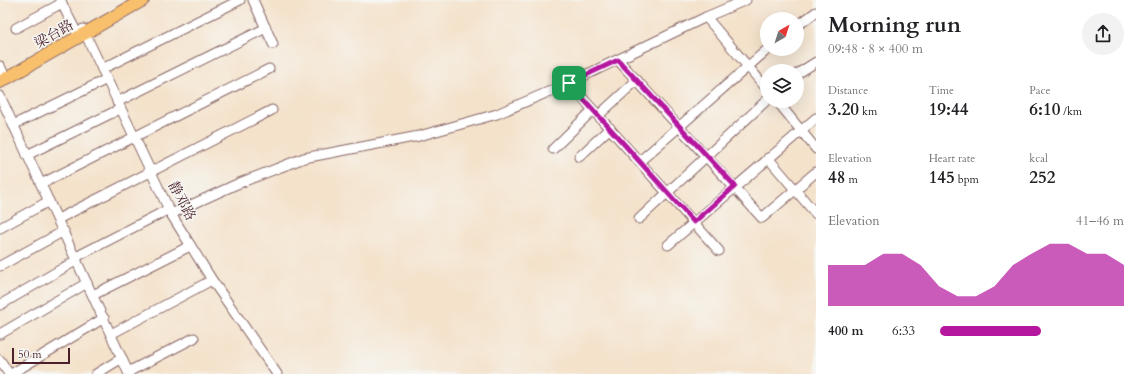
<!DOCTYPE html>
<meta charset="utf-8">
<style>
:root{--surface:#fff;--page:#f2f2f2;--text:#202124;--muted:#757577;--accent:#b5179e}
body{margin:0;font-family:Cardo,"Noto Serif SC",serif;background:var(--page);color:var(--text);height:100vh;display:flex;flex-direction:column;font-size:15px;white-space:nowrap}
*{box-sizing:border-box;margin:0}
p{font-size:13px;color:var(--muted)}
.icon{flex:none;width:22px;height:22px;fill:none;stroke:currentColor;stroke-width:2;stroke-linecap:round;stroke-linejoin:round}
.map{position:relative;flex:1;overflow:hidden}
.details{display:flex;flex-direction:column;background:var(--surface);width:320px}
.details>*{flex:none}
.needle{width:26px;rotate:39deg}
.tools{position:absolute;left:760px;top:12px;display:grid;gap:8px}
.tools a{display:grid;place-items:center;width:44px;height:44px;border-radius:50%;background:var(--surface);box-shadow:0 4px 16px #0002;font-size:20px}
.scale{position:absolute;left:12px;bottom:10px;width:58px;box-sizing:border-box;padding-left:4px;border:2px solid #4a1f2b;border-top:0;font-size:11px;line-height:14px;white-space:nowrap;color:#4a1f2b;-webkit-text-stroke:3px #f6f6f2;paint-order:stroke}
.pin{position:absolute;display:grid;place-items:center;width:34px;height:34px;color:#fff;margin:-17px;border-radius:8px;box-shadow:0 2px 6px #0006}
.round{display:grid;place-items:center;flex:none;width:42px;height:42px;border-radius:21px;background:var(--page)}
.head{display:flex;align-items:center;justify-content:space-between;height:68px;padding:0 12px}
h1{font-size:22px;font-weight:600;line-height:30px}
.stats{display:grid;grid-template-columns:repeat(3,1fr);gap:6px;height:68px;padding:4px 12px}
.stats div{display:grid;align-content:center}
.stats b{font-size:17px;font-weight:600}
.stats small{font-size:11px;font-weight:400}
.stats p{font-size:11px}
.chart{height:112px;padding:8px 12px}
.chart p{display:flex;justify-content:space-between}
.chart svg{width:100%;height:72px;margin-top:4px;fill:var(--accent);opacity:.7}
ul{padding:0 12px;list-style:none;font-size:13px}
li{display:grid;grid-template-columns:64px 48px 1fr;align-items:center;height:30px}
li i{height:10px;border-radius:5px;background:var(--accent)}
main{display:flex;flex:1;min-height:0}
.map>svg:first-child{display:block}
.lines{fill:none;stroke-linecap:round;stroke-linejoin:round}
.minor-casing{stroke:#866363;stroke-width:11}
.major-casing{stroke:#866363;stroke-width:14}
.minor{stroke:#fff;stroke-width:9}
.major{stroke:#f8bf6c;stroke-width:12}
.route-casing{stroke:#fff;stroke-width:8}
.route{stroke:#b5179e;stroke-width:5}
.labels{text-anchor:middle;dominant-baseline:central;stroke-width:3;stroke-linejoin:round;paint-order:stroke}
.street-label{font-size:14px;fill:#4a1f2b;stroke:#f6f6f2}
</style>
<main>
<div class="map">
<svg width="816" height="374" viewBox="0 0 816 374">
<rect width="100%" height="100%" fill="#f6f6f2"/>
<filter id="ink" filterUnits="userSpaceOnUse"><feTurbulence type="fractalNoise" baseFrequency=".025" numOctaves="2"/><feDisplacementMap in="SourceGraphic" scale="8" xChannelSelector="R" yChannelSelector="G"/><feConvolveMatrix kernelMatrix="1 2 1 2 8 2 1 2 1" color-interpolation-filters="sRGB"/></filter>
<filter id="wash" filterUnits="userSpaceOnUse"><feTurbulence type="fractalNoise" baseFrequency=".012" numOctaves="4" result="noise"/><feDisplacementMap in="SourceGraphic" scale="16" xChannelSelector="R" yChannelSelector="G"/><feGaussianBlur stdDeviation="0.9" result="paint"/><feColorMatrix in="noise" values="0 0 0 0 0 0 0 0 0 0 0 0 0 0 0 0 0 1.4 0 .05"/><feComposite in="paint" operator="in"/></filter>
<g filter="url(#wash)">
<rect width="100%" height="100%" fill="#f4e2cb"/>
</g>
<g filter="url(#ink)">
<g class="lines">
<g class="minor-casing">
<g id="minor">
<polyline points="60,0 79,37"/>
<polyline points="253,0 273,44"/>
<polyline points="706,17 767,89"/>
<polyline points="797,26 816,12"/>
<polyline points="16,28 62,3"/>
<polyline points="83,29 171,214 212,280 277,374"/>
<polyline points="618,60 762,218 816,172"/>
<polyline points="0,66 6,79"/>
<polyline points="102,69 240,0"/>
<polyline points="797,74 816,62"/>
<polyline points="569,83 719,251"/>
<polyline points="0,96 129,374"/>
<polyline points="777,101 816,149"/>
<polyline points="117,102 266,28"/>
<polyline points="599,115 637,80"/>
<polyline points="13,125 107,79"/>
<polyline points="553,149 593,110"/>
<polyline points="27,155 120,109"/>
<polyline points="579,157 610,128"/>
<polyline points="768,158 816,214"/>
<polyline points="640,161 768,49"/>
<polyline points="41,184 269,69"/>
<polyline points="171,214 237,184 304,158 419,136 497,114 569,83 706,17 746,0"/>
<polyline points="58,219 272,110"/>
<polyline points="639,219 767,100"/>
<polyline points="0,228 49,201"/>
<polyline points="668,245 816,118"/>
<polyline points="76,257 169,209"/>
<polyline points="0,266 64,231"/>
<polyline points="93,295 190,246"/>
<polyline points="0,305 77,260"/>
<polyline points="0,334 87,283"/>
<polyline points="111,334 212,280"/>
<polyline points="0,360 9,374"/>
<polyline points="128,372 194,338"/>
<polyline points="11,374 104,318"/>
<polyline points="96,374 122,358"/>
</g>
</g>
<g class="major-casing">
<polyline id="major" points="0,82 143,0"/>
</g>
<use href="#minor" class="minor"/>
<use href="#major" class="major"/>
</g>
</g>
<g class="lines" filter="url(#ink)">
<g class="route-casing">
<polygon id="route" points="618,60 735,186 694,222 569,83"/>
</g>
<use href="#route" class="route"/>
</g>
<g class="labels">
<g class="street-label">
<text transform="translate(54 34) rotate(-30)">梁台路</text>
<text transform="translate(182 201) rotate(62)">静邓路</text>
</g>
</g>
</svg>
<div class="tools">
<a><svg class="needle" viewBox="-14 -14 28 28"><path d="M0-13l5 13h-10z" fill="#e53935"/><path d="M0 13l5-13h-10z" fill="#757577"/></svg></a>
<a><svg class="icon" aria-label="layers" viewBox="0 0 24 24"><path d="M12 4l9 5-9 5-9-5zM3 14l9 5 9-5"/></svg></a>
</div>
<div class="scale">50 m</div>
<div class="pin" style="left:569px;top:83px;background:#1e9e55"><svg class="icon" aria-label="arrive" viewBox="0 0 24 24"><path d="M6 21V4h12l-3 4 3 4H6"/></svg></div>
</div>
<section class="details">
<div class="head"><div><h1>Morning run</h1><p>09:48 · 8 × 400 m</p></div><a class="round"><svg class="icon" aria-label="share" viewBox="0 0 24 24"><path d="M12 15V3M7 8l5-5 5 5M5 13v7h14v-7"/></svg></a></div>
<div class="stats">
<div><p>Distance</p><b>3.20<small> km</small></b></div>
<div><p>Time</p><b>19:44</b></div>
<div><p>Pace</p><b>6:10<small> /km</small></b></div>
</div>
<div class="stats">
<div><p>Elevation</p><b>48<small> m</small></b></div>
<div><p>Heart rate</p><b>145<small> bpm</small></b></div>
<div><p>kcal</p><b>252</b></div>
</div>
<div class="chart"><p><span>Elevation</span>41–46 m</p>
<svg viewBox="0 0 160 44" preserveAspectRatio="none"><path d="M0 44V19L10 19L20 19L30 12L40 12L50 19L60 32L70 38L80 38L90 32L100 19L110 12L120 6L130 6L140 12L150 12L160 19V44z"/></svg>
</div>
<ul>
<li><b>400 m</b>6:33<i style="width:55%"></i></li>
</ul>
</section>
</main>
